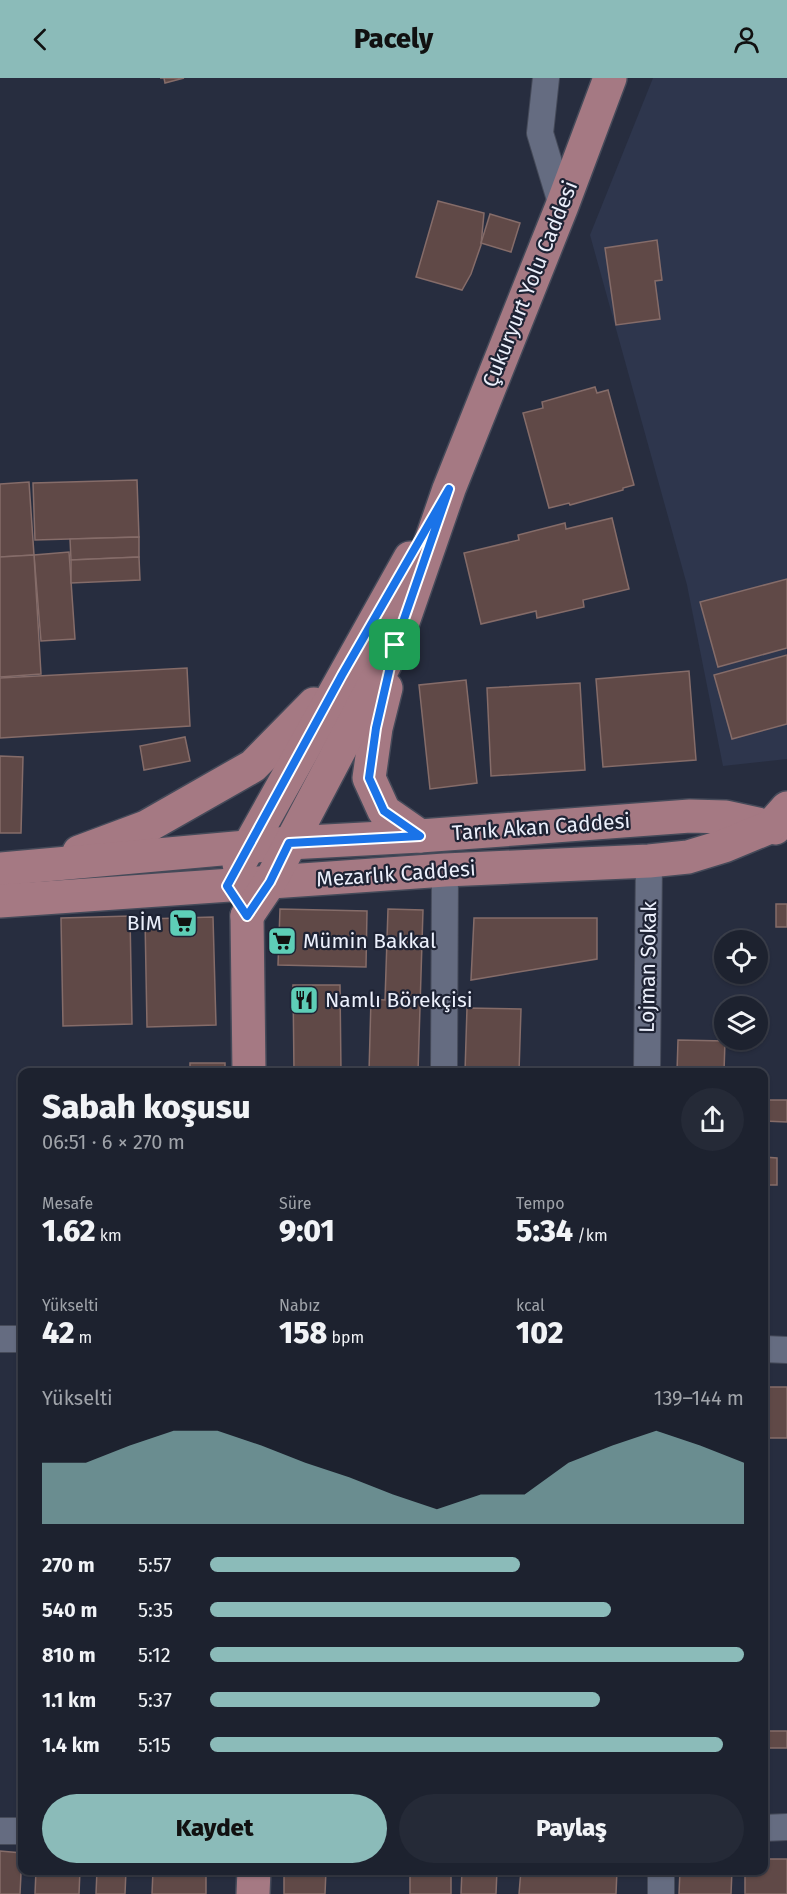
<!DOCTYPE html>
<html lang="tr">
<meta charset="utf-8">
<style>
:root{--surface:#1d222f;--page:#252a37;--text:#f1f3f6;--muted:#a0a4aa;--line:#3b3f4b;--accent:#8bbbb9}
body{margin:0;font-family:"Fira Sans",sans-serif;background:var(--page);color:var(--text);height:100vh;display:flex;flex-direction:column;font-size:22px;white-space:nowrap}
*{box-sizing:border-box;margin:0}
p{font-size:20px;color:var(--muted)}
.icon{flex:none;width:33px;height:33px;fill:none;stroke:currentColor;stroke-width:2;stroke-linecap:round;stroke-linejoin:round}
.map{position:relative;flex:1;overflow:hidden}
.panel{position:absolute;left:18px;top:990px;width:750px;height:807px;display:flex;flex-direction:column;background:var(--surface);border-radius:12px;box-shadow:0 2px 4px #0004,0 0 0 2px var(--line)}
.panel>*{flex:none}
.controls{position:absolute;left:714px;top:852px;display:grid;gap:12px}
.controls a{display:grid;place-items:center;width:54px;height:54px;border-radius:50%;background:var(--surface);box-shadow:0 2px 4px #0004,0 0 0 2px var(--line);font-size:30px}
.pin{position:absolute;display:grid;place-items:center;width:51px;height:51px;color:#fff;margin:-26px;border-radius:12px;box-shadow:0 3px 9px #0006}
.round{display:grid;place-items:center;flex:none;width:63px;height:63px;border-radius:32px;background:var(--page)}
.summary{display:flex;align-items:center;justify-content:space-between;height:102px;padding:0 24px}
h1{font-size:33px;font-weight:800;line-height:45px}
.metrics{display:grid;grid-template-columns:repeat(3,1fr);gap:9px;height:102px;padding:6px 24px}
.metrics div{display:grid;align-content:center}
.metrics b{font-size:30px;font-weight:800}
.metrics small{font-size:16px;font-weight:400}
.metrics p{font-size:16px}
.chart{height:168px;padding:12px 24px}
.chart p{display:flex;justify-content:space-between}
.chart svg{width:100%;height:108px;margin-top:6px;fill:var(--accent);opacity:.7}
.primary-button{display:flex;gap:12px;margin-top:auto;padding:12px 24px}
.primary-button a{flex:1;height:69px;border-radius:36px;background:var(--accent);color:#111;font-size:24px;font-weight:800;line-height:69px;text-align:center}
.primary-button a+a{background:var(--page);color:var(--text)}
ul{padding:0 24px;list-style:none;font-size:20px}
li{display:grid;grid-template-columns:96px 72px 1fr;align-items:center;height:45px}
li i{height:15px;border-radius:8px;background:var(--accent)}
header{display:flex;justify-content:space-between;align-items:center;height:78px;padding:0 24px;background:var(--accent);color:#111;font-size:27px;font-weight:800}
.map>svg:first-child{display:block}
.built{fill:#2e364d}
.building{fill:#604947;stroke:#856c69;stroke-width:1.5}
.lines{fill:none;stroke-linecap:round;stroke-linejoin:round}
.minor-casing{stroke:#454a59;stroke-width:28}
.primary-casing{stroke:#454a59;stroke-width:36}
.minor{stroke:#656c81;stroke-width:26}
.primary{stroke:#a57983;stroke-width:33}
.route-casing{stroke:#fff;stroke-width:12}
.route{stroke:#1a73e8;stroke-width:8}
.labels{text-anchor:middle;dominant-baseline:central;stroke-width:4.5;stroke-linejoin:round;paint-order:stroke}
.street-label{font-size:21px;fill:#ecf0fc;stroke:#1e2334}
.poi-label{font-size:21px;fill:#ecf0fc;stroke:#1e2334;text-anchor:start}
</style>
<header><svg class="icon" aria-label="back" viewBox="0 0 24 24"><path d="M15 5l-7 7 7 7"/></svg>Pacely<svg class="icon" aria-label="person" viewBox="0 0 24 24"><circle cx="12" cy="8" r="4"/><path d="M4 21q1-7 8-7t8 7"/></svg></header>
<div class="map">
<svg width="787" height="1816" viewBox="0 0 787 1816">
<rect width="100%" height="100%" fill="#272d3f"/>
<polygon class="built" points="653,0 787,0 787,681 723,688 687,507 590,157"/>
<g class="building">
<polygon points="160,0 184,0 165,5 164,0"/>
<polygon points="438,123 484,135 481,167 471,196 462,212 416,199"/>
<polygon points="490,136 520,145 511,174 481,165"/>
<polygon points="657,162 662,202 655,203 660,241 616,247 605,170"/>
<polygon points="595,309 597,315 608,312 634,407 623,410 623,412 570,427 569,425 549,430 523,335 543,330 542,324"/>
<polygon points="137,402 139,459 35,462 33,405"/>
<polygon points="29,404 34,477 0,479 0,406"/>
<polygon points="612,440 629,511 583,522 584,529 537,540 536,533 481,546 464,475 519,462 518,457 565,445 566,451"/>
<polygon points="139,459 139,479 71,482 70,461"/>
<polygon points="69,474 75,561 41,563 34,477"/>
<polygon points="34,477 41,596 0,599 0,479"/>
<polygon points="139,479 140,502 71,505 71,482"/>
<polygon points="787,501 787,570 718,589 700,524"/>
<polygon points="787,577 787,646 732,661 714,597"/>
<polygon points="187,590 190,648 0,660 0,600"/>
<polygon points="689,593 696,682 603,689 596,601"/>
<polygon points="466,602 477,705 430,711 419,607"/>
<polygon points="580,605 585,692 491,698 487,610"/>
<polygon points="185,659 190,683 144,692 140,668"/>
<polygon points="0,678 23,679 21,755 0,755"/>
<rect x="776" y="826" width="11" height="23"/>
<polygon points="280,831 367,833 366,889 278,887"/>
<polygon points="388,831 423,832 418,994 369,994 371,921 385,922"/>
<polygon points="130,838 132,946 63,948 61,840"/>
<polygon points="213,839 216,947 147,949 145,841"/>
<polygon points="474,840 597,840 597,881 471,902"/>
<polygon points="293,907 340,907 341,994 294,994"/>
<polygon points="467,930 521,931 519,994 465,994"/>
<polygon points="678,962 725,963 724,994 677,994"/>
<rect x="190" y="985" width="35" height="9"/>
<polygon points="765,1022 787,1022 787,1044 764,1043"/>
<polygon points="764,1079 777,1080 777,1107 764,1107"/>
<rect x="764" y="1309" width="23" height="51"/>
<rect x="768" y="1653" width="19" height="17"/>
<polygon points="0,1773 22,1775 20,1816 0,1816"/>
<polygon points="764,1781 787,1781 787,1816 745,1816 745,1792 764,1792"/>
<polygon points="36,1792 80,1792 79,1816 35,1816"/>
<polygon points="97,1792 126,1792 125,1816 96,1816"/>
<polygon points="153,1792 206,1792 206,1816 152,1816"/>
<polygon points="284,1792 326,1792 325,1816 284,1816"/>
<rect x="410" y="1792" width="41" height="24"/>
<polygon points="462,1792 497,1792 496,1816 461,1816"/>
<polygon points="521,1792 617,1792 616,1816 519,1816"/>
<polygon points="680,1792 732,1792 731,1816 679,1816"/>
</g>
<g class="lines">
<g class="minor-casing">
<g id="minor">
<polyline points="546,0 540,55 562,128"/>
<polyline points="444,994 445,792"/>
<polyline points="647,994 649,783"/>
<polyline points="0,1261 22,1261"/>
<polyline points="764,1271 787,1272"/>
<polyline points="764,1750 787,1749"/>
<polyline points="0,1753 22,1753"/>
<polyline points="661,1792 661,1816"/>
</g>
</g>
<g class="primary-casing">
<g id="primary">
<polyline points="386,610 376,650 369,700 384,733 420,758"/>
<polyline points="79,774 146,749 253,688 314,626"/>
<polyline points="239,786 410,480"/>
<polyline points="0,791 289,765 420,758 690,738 726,739 775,750"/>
<polyline points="0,823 445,792 649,783 688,779 724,768 770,749 787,730"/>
<polyline points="247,838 270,804 395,567 449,411 562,128 610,0"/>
<polyline points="247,838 249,994"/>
<polyline points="253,1816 254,1792"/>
</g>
</g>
<use href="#minor" class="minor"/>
<use href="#primary" class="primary"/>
</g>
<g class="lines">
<g class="route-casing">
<polygon id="route" points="449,411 395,567 376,650 369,700 384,733 420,758 289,765 270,804 247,838 227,808 342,597"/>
</g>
<use href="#route" class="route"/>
</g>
<defs>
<g id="supermarket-square" transform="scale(1.5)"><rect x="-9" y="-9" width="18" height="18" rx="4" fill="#5eceb7" stroke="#1e2334"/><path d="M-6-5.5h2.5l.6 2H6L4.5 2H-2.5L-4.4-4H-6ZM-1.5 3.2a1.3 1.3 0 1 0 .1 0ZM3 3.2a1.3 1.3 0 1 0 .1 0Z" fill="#111"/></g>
<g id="restaurant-square" transform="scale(1.5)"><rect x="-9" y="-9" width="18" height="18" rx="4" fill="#5eceb7" stroke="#1e2334"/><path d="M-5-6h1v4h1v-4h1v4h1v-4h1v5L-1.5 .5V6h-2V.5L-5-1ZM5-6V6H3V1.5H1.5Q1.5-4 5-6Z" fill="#111"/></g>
</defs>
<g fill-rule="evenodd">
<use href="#supermarket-square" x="183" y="845"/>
<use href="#supermarket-square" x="282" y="863"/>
<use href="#restaurant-square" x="304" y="922"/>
</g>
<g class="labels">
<g class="street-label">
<text transform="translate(530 206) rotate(-68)">Çukuryurt Yolu Caddesi</text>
<text transform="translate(541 749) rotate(-4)">Tarık Akan Caddesi</text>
<text transform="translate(396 796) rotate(-4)">Mezarlık Caddesi</text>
<text transform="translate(648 889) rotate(-89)">Lojman Sokak</text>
</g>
<g class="poi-label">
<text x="162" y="845" text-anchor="end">BİM</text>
<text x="303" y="863">Mümin Bakkal</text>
<text x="325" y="922">Namlı Börekçisi</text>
</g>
</g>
</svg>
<div class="controls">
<a><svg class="icon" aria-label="locate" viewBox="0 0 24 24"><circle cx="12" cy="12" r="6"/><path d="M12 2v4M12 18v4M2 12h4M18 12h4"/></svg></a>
<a><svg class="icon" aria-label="layers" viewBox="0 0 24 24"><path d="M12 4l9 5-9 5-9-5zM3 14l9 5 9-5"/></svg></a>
</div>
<div class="pin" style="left:395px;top:567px;background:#1e9e55"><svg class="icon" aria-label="arrive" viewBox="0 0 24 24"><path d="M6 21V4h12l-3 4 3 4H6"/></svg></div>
<section class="panel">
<div class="summary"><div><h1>Sabah koşusu</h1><p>06:51 · 6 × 270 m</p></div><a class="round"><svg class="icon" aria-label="share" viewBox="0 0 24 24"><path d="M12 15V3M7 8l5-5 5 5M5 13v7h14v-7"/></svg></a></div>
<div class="metrics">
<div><p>Mesafe</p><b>1.62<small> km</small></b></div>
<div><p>Süre</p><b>9:01</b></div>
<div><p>Tempo</p><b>5:34<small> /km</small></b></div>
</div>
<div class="metrics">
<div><p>Yükselti</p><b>42<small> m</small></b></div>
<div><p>Nabız</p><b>158<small> bpm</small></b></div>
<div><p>kcal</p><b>102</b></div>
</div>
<div class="chart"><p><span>Yükselti</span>139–144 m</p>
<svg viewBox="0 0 160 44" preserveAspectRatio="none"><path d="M0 44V19L10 19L20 12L30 6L40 6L50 12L60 19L70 25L80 32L90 38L100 32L110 32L120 19L130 12L140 6L150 12L160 19V44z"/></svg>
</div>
<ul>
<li><b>270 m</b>5:57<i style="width:58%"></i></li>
<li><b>540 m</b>5:35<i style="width:75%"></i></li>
<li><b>810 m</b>5:12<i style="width:100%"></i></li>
<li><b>1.1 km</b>5:37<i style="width:73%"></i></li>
<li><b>1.4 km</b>5:15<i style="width:96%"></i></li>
</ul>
<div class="primary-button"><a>Kaydet</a><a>Paylaş</a></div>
</section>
</div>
